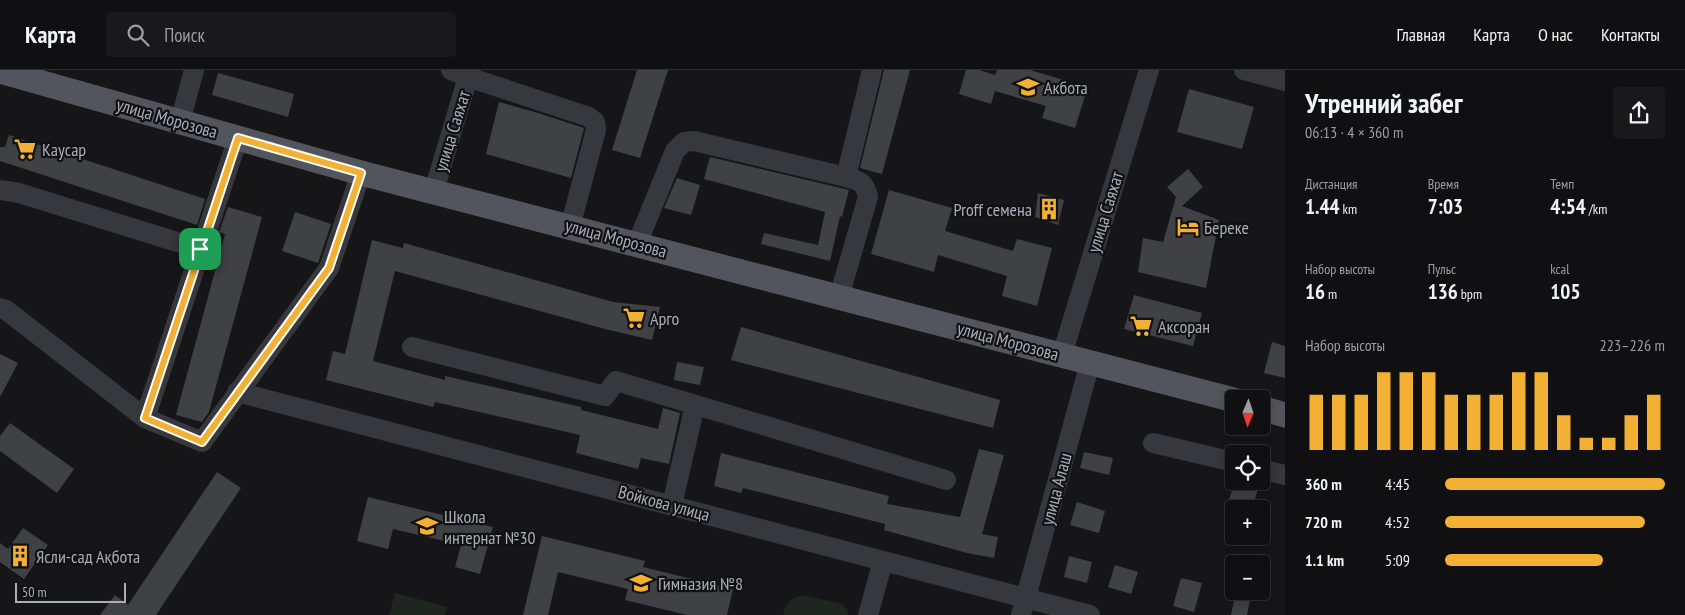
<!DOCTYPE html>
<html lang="ru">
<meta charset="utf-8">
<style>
:root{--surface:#101012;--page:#19191b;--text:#f1f3f6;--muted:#9c9d9f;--line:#303032;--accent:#f2b134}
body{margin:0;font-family:"PT Sans Narrow",sans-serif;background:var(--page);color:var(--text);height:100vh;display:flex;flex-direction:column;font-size:19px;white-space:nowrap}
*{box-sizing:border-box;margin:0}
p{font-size:16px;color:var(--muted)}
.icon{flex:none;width:28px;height:28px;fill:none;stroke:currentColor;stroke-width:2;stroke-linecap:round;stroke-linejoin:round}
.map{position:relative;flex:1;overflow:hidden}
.details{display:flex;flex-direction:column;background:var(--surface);width:400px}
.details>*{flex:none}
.needle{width:32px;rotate:182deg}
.tools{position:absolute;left:1225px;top:320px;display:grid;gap:10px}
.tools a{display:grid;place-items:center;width:45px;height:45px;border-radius:5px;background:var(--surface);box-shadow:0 2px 12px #0003,0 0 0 1px var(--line);font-size:25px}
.scale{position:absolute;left:15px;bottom:12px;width:111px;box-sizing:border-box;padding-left:5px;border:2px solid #a8adb8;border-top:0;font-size:14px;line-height:18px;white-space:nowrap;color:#a8adb8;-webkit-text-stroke:4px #111113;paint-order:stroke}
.pin{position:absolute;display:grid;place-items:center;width:42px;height:42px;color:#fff;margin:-21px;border-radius:10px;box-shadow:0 2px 8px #0006}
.round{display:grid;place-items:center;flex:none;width:52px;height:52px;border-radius:5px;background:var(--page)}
.headline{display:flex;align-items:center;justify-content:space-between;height:85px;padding:0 20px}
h1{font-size:28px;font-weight:800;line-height:38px}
.stats{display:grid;grid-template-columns:repeat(3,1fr);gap:8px;height:85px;padding:5px 20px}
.stats div{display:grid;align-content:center}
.stats b{font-size:21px;font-weight:800}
.stats small{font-size:14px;font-weight:400}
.stats p{font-size:14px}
.chart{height:140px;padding:10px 20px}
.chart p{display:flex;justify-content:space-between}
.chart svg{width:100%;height:90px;margin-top:5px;stroke:var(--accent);stroke-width:6}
ul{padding:0 20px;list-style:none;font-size:16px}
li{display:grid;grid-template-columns:80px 60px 1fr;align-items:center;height:38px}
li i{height:12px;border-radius:6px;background:var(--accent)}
header{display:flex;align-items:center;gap:30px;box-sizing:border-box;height:70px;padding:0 25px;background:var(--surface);border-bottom:1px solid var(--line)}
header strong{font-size:24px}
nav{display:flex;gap:28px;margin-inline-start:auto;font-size:18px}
.search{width:350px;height:45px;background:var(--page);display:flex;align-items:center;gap:12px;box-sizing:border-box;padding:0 18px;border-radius:5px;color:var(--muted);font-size:19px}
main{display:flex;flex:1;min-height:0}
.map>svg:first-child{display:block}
.green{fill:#1e261f}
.building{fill:#404145}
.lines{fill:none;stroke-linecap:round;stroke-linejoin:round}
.minor{stroke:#37383d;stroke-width:20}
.major{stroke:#53555c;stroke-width:25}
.route-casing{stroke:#fff;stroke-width:10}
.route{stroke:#f2b134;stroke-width:6}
.labels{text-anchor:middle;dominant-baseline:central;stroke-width:4.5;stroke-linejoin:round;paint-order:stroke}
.poi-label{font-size:18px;fill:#a8adb8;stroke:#111113;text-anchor:start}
.street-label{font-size:18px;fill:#a8adb8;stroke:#111113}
</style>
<header>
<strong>Карта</strong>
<div class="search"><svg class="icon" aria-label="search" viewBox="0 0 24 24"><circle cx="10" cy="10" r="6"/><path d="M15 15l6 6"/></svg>Поиск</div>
<nav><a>Главная</a><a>Карта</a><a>О нас</a><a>Контакты</a></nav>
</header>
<main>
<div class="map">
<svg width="1285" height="545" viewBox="0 0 1285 545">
<rect width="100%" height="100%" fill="#161618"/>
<g class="green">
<polygon points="395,523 447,537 445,545 389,545"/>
<path d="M803,525L842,534L847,539L848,545H783C786,532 790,529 803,525Z"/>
</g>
<g class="building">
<polygon points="637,0 668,0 640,88 612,80"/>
<polygon points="884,0 910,0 882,104 860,98"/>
<polygon points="966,0 979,0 995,5 997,0 1030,0 1064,10 1061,19 1085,26 1075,58 1042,48 1046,36 995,21 991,34 959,24"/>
<polygon points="218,3 294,24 288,47 212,25"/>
<polygon points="1189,19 1254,37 1242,79 1177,62"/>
<polygon points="499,32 538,43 584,58 571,108 486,84"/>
<polygon points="9,65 205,129 197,155 0,91 0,77 5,77"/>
<polygon points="710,87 849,120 842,147 840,146 830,191 761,174 764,163 818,175 825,142 704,109"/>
<polygon points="1188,99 1203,117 1182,136 1219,150 1206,218 1138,202 1143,168 1163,172 1176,127 1167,117"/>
<polygon points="677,108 700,115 691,145 664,138"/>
<polygon points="889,120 952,138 945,161 1013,181 1017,169 1052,178 1037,236 1002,226 1007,206 938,185 934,202 871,184"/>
<polygon points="1038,123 1064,130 1058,155 1035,147"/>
<polygon points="228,137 262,147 209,342 202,352 176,345 225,164 219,162"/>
<polygon points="295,142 331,154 318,193 282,181"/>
<polygon points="372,170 403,178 404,173 613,232 660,237 652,270 605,259 395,201 373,291 445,310 445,306 581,337 581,340 658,359 663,338 680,343 669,394 641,388 638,399 576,383 580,365 435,332 433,337 326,310 333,281 345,284"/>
<polygon points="1134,225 1202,243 1193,276 1124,259"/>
<polygon points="741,257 1000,330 993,358 731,290"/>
<polygon points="1272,272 1285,276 1285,308 1264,303"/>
<polygon points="0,284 18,293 0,327"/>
<polygon points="677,292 704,297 700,315 674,310"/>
<polygon points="10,353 74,399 57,423 0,381 0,366"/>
<polygon points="979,379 1004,385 982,464 998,467 994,488 967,483 884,460 885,454 743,418 741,423 714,416 721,383 889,426 887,434 960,447"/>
<polygon points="1084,382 1113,388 1109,405 1080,398"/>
<polygon points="217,402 241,418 156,545 100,545 115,525 128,535"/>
<polygon points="1235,411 1258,419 1252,439 1237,439 1227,436"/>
<polygon points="368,427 493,457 480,504 455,497 461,475 393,459 388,479 357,471"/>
<polygon points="1077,432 1105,441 1099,463 1070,455"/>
<polygon points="23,458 48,475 24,509 0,492 0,473 8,479"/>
<polygon points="542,466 645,491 643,497 733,519 727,545 687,545 625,530 628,519 558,502 548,545 523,545"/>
<polygon points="1069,486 1092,492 1087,513 1064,507"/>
<polygon points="1115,495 1138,502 1131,524 1108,517"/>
<polygon points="1181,508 1202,513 1194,542 1173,536"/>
<polygon points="1236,521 1252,521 1247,545 1231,545"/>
</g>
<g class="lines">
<g class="minor">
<polyline points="451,0 468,7 589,47 595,52 596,60 570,157"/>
<polyline points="1244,0 1285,11"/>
<polyline points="180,52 194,0"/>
<polyline points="846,107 872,0"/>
<polyline points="0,120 19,123 200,179"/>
<polyline points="434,121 470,0"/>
<path d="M637,174L675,81L684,72L694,71L846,107C860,111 865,112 868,127L839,227"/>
<polyline points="0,238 6,240 145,348 202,372 329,198 361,103"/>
<polyline points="412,277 605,326 616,311 946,410"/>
<polyline points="1062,285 1149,0"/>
<polyline points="237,322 1090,545"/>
<polyline points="145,348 238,68"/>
<polyline points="1153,373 1234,392"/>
<polyline points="1261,399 1285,405"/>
<polyline points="672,435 695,335"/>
<polyline points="868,545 883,491"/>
<polyline points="1021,545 1090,293"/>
</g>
<g class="major">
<polyline points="0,1 361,103 1234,330"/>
<polyline points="1261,338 1285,345"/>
</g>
</g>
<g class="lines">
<g class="route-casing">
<polygon id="route" points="238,68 361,103 329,198 202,372 145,348"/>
</g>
<use href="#route" class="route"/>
</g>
<defs>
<g id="school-bare" transform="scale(1.725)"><path d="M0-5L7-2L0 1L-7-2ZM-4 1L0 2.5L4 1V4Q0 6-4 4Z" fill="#f2b134" stroke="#111113" stroke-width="2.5" paint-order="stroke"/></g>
<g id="supermarket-bare" transform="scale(1.725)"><path d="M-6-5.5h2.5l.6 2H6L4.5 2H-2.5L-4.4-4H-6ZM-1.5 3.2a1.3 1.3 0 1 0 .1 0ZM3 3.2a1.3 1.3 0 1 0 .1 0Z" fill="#f2b134" stroke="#111113" stroke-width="2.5" paint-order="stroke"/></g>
<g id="building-bare" transform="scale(1.725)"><path d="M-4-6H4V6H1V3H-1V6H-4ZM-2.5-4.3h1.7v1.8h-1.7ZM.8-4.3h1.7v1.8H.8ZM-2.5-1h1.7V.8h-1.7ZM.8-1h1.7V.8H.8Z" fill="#f2b134" stroke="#111113" stroke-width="2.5" paint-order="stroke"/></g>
<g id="hotel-bare" transform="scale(1.725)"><path d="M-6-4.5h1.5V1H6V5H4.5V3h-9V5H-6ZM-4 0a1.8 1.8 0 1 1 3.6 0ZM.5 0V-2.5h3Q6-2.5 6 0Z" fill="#f2b134" stroke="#111113" stroke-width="2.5" paint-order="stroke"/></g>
</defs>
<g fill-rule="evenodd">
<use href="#school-bare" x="1028" y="17"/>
<use href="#supermarket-bare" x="25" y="79"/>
<use href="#building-bare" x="1049" y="139"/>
<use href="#hotel-bare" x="1188" y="157"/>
<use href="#supermarket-bare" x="634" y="248"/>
<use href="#supermarket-bare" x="1141" y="256"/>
<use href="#school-bare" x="427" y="456"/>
<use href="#building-bare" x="20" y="486"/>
<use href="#school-bare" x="641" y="513"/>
</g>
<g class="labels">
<g class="poi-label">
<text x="1044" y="17">Акбота</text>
<text x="42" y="79">Каусар</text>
<text x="1032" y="139" text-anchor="end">Proff семена</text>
<text x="1204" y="157">Береке</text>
<text x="650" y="248">Арго</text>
<text x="1158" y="256">Аксоран</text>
<text x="444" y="446">Школа<tspan x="444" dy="21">интернат №30</tspan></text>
<text x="36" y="486">Ясли-сад Ақбота</text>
<text x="658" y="513">Гимназия №8</text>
</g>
<g class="street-label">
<text transform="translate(167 48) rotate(16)">улица Морозова</text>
<text transform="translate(452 61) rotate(-73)">улица Саяхат</text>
<text transform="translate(1105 142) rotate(-73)">улица Саяхат</text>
<text transform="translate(616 168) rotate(15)">улица Морозова</text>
<text transform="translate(1008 271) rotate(15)">улица Морозова</text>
<text transform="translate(1056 419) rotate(-75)">улица Алаш</text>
<text transform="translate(664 433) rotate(15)">Войкова улица</text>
</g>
</g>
</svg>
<div class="tools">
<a><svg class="needle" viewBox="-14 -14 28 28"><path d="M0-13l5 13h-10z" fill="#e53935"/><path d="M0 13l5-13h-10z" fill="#9c9d9f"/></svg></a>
<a><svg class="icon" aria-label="locate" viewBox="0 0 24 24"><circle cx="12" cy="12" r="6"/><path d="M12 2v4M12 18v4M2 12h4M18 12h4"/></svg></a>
<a>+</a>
<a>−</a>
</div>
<div class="scale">50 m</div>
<div class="pin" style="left:200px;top:179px;background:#1e9e55"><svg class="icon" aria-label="arrive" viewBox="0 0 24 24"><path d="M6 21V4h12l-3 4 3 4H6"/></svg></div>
</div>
<section class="details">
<div class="headline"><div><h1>Утренний забег</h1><p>06:13 · 4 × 360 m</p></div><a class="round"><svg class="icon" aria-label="share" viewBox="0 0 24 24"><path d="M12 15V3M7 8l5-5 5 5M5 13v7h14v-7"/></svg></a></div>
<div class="stats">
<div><p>Дистанция</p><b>1.44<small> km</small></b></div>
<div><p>Время</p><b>7:03</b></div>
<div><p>Темп</p><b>4:54<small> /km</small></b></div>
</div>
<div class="stats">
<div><p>Набор высоты</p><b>16<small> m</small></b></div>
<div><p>Пульс</p><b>136<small> bpm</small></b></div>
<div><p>kcal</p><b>105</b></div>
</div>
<div class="chart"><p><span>Набор высоты</span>223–226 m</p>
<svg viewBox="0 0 160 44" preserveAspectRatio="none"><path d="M5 44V17M15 44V17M25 44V17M35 44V6M45 44V6M55 44V6M65 44V17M75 44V17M85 44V17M95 44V6M105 44V6M115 44V27M125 44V38M135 44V38M145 44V27M155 44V17"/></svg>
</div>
<ul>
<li><b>360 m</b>4:45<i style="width:100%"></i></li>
<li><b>720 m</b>4:52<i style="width:91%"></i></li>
<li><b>1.1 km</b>5:09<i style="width:72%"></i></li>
</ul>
</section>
</main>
